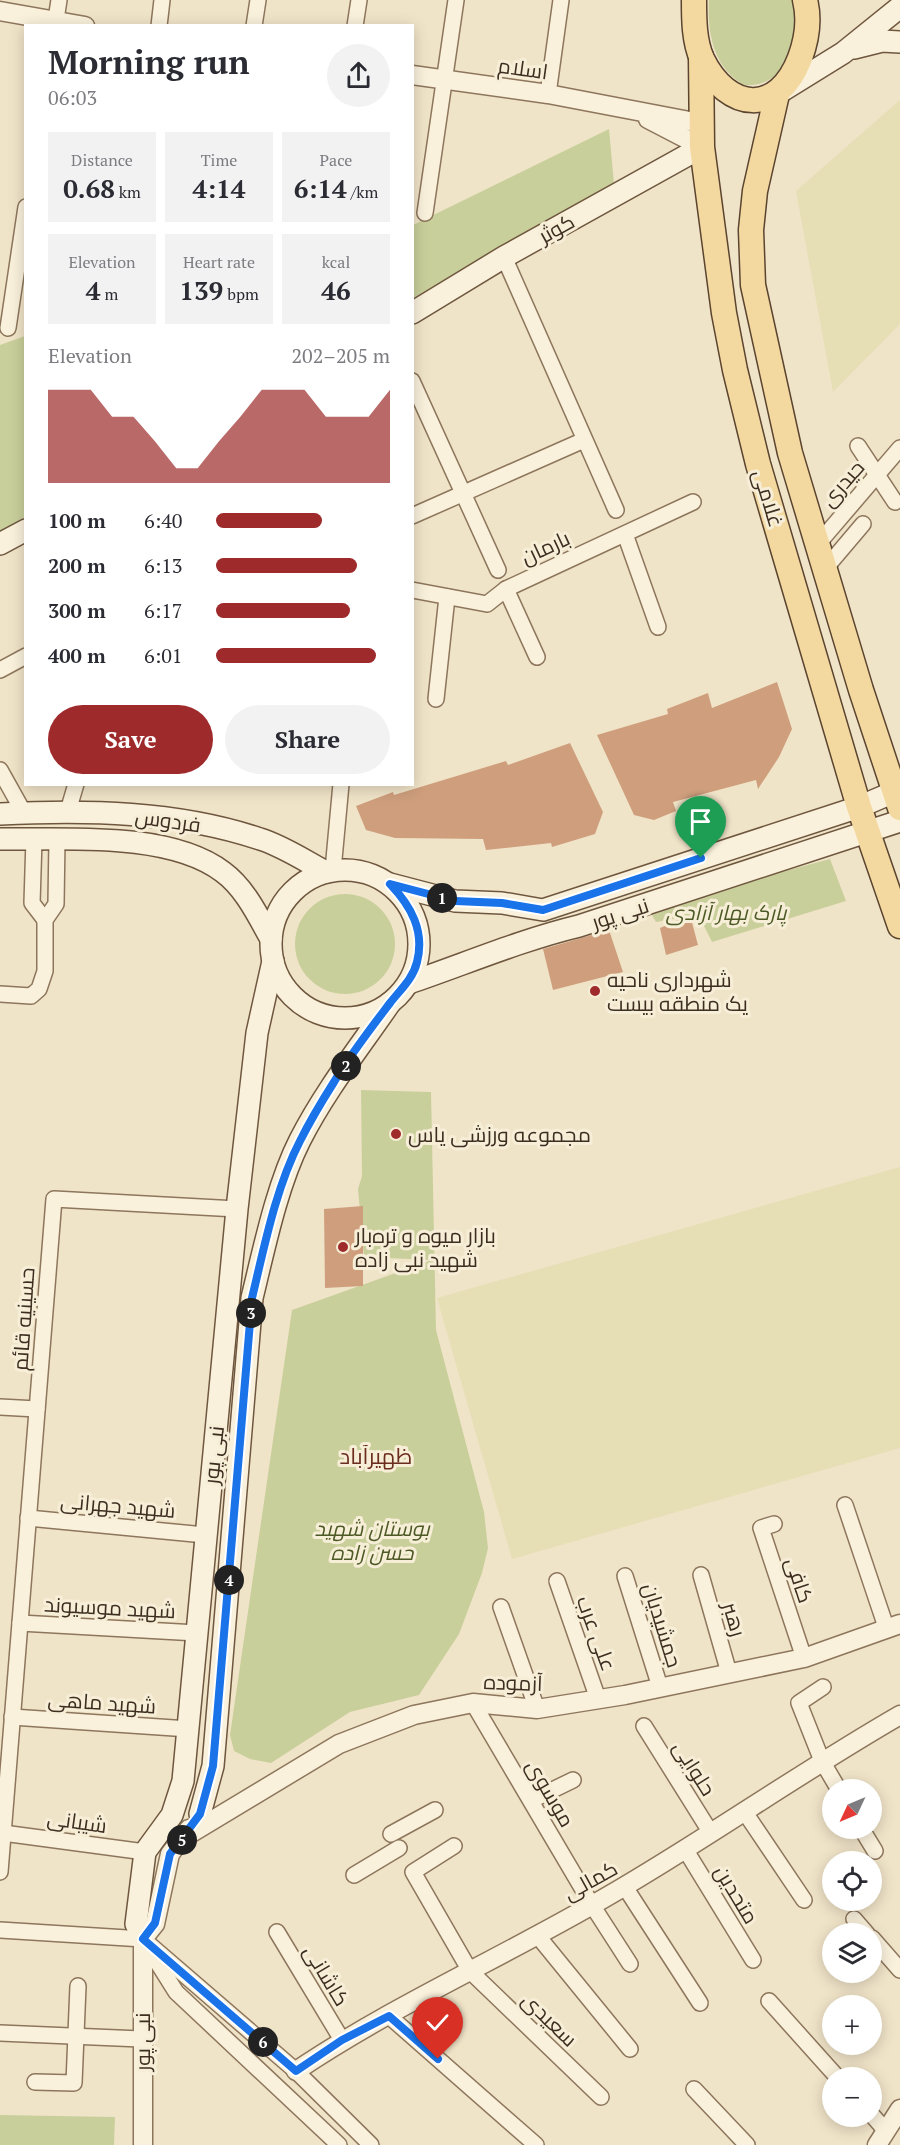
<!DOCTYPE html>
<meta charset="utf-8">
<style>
:root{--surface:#fff;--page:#f2f2f3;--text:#2b2b33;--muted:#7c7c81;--accent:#9e2a2b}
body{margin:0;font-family:"PT Serif",Cairo,serif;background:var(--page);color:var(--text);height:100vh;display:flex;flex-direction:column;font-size:22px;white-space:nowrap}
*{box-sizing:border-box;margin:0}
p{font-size:20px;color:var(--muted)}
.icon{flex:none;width:33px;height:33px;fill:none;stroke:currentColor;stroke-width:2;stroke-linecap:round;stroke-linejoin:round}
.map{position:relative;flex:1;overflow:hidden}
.panel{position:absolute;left:24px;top:24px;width:390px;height:762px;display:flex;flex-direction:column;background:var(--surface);border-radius:0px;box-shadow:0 3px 15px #0003}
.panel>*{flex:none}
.needle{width:39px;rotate:226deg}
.tools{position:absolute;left:822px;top:1779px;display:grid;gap:12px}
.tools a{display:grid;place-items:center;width:60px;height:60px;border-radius:50%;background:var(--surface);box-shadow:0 3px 15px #0003;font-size:30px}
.pin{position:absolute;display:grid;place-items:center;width:51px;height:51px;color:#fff;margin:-62px -26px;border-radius:50% 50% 50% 0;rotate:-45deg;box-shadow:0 0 6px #0007}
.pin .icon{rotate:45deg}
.km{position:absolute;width:30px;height:30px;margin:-15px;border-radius:50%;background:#222;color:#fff;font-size:16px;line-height:30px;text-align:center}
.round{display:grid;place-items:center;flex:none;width:63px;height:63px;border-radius:32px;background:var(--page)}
.summary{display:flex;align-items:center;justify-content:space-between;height:102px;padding:0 24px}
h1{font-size:33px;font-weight:700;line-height:45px}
.figures{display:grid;grid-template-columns:repeat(3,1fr);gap:9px;height:102px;padding:6px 24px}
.figures div{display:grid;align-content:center;border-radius:0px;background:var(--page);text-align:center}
.figures b{font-size:26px;font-weight:700}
.figures small{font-size:16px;font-weight:400}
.figures p{font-size:16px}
.chart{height:168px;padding:12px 24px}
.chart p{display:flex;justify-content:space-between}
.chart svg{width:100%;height:108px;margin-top:6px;fill:var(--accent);opacity:.7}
.button{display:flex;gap:12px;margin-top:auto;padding:12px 24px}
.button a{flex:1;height:69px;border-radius:36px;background:var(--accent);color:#fff;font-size:24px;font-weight:700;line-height:69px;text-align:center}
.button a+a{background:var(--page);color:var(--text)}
ul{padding:0 24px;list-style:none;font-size:20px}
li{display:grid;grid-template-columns:96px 72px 1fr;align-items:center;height:45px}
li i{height:15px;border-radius:8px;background:var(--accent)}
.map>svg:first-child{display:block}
.farmland{fill:#e6deb5}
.green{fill:#c9cf9b}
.building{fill:#cf9f7d}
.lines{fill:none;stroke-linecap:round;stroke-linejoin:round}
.minor-casing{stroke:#8d765c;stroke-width:18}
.tertiary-casing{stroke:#8d765c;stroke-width:21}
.secondary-casing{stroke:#6f573f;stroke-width:24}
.primary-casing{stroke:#5b4430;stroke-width:27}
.minor{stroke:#faf1dc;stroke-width:15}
.tertiary{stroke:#faf1dc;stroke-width:18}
.secondary{stroke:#faf1dc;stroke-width:21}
.primary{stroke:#f3d9a0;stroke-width:24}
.route-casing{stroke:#fff;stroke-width:12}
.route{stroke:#1a73e8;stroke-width:8}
.poi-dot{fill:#9e2a2b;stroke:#f7eed8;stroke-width:2}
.labels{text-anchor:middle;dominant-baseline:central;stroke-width:6;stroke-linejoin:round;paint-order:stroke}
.street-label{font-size:21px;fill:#3d2e20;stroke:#f7eed8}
.park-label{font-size:21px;font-style:italic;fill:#4d5a26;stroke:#f7eed8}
.poi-label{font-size:21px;fill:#3d2e20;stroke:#f7eed8;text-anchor:start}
.neighbourhood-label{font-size:22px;fill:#6b2e1e;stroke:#f7eed8}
</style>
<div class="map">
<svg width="900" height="2145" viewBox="0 0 900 2145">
<rect width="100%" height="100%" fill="#f0e4c8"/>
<g class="farmland">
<polygon points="900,100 900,324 833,392 796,191"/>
<polygon points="900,1167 900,1448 512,1559 437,1298"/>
</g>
<g class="green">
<path d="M709,0H793C799,34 789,89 744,85C713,68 707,32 709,0Z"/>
<polygon points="609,129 614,184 413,298 413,225"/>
<polygon points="25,336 25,517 0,532 0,345"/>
<polygon points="830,859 846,901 712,942 698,914 656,922 648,908"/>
<circle cx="345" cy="944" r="50"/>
<polygon points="361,1090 431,1092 436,1330 484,1512 488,1548 482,1573 459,1634 419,1695 350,1712 271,1763 250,1759 234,1751 230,1735 292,1310 432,1260 364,1257 358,1189 362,1176"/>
<polygon points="0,2115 115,2117 114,2145 0,2145"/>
</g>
<g class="building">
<polygon points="777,682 792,729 779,757 758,789 756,780 673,802 676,811 654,820 634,815 597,735 668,714 667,709 708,693 712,708"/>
<polygon points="570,743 603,812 595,834 552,847 551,843 486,850 483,839 395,838 366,830 356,806 393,792 394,795 506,761 508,765"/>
<polygon points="690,915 698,945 666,955 660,928"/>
<polygon points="609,930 623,972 553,990 543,949"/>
<polygon points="363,1206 363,1286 325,1288 324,1209"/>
</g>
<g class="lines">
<g class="minor-casing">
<g id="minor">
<polyline points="55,26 59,0"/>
<polyline points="159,26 162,0"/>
<polyline points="254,26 258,0"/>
<polyline points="355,26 359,0"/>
<polyline points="548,94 561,0"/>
<polyline points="425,213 456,0"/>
<polyline points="504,257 616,510"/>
<polyline points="8,328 26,207"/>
<polyline points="412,381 498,570"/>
<polyline points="858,446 895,502"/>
<polyline points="412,516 584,440"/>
<polyline points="625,534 658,627"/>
<polyline points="817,545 900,448"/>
<polyline points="824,570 863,524"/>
<polyline points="506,589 537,657"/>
<polyline points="412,590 487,604 506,589 693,502"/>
<polyline points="0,670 26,656"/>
<polyline points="436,699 447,597"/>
<polyline points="0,770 24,813"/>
<polyline points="68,811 76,784"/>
<polyline points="34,839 32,903 45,920"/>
<polyline points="333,870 341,784"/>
<polyline points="0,994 31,996 39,989 45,971 45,920 56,904 57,839"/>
<polyline points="0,1407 37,1409"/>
<polyline points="845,1505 887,1630"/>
<polyline points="28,1518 205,1535"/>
<polyline points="774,1524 761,1528 804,1658"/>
<polyline points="701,1575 729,1673"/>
<polyline points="625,1576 660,1687"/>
<polyline points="557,1581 598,1699"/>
<polyline points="501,1607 537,1709"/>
<polyline points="20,1623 197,1633"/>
<polyline points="823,1687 799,1703 822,1761 839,1790"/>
<polyline points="473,1703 592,1905 630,1964"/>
<polyline points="12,1717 189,1729"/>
<polyline points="644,1726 711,1833"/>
<polyline points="532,1800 573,1780"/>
<polyline points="744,1811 804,1900"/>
<polyline points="861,1828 875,1851"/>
<polyline points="3,1833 145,1852"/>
<polyline points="391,1834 435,1810"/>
<polyline points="454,1846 413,1872 470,1971 601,2097"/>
<polyline points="685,1849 753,1960"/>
<polyline points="0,1872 54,1199 237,1209"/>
<polyline points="354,1875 399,1848"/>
<polyline points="625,1887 700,2003"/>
<polyline points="854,1919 867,1934"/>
<polyline points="0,1930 143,1939"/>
<polyline points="277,1932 342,2040"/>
<polyline points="537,1935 630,2049"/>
<polyline points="872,1938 900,1970"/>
<polyline points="143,1939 296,2071 371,2145"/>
<polyline points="149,1949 176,1992 339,2145"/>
<polyline points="769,2001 838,2078"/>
<polyline points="389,2016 536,2145"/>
<polyline points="0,2033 141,2039"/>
<polyline points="35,2082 74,2083 78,1986"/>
<polyline points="694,2089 747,2145"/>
<polyline points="872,2115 886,2131"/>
</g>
</g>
<g class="tertiary-casing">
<g id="tertiary">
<polyline points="0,11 85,26"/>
<polyline points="412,75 548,94 700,123"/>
<polyline points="648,119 702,147"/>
<polyline points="183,1838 339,1744 414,1715 473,1703 537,1709 625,1695 804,1658 900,1624"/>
<path d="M296,2071C400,2001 517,1951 625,1886C718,1831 806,1769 900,1715"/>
<polyline points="143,2145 143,1939 155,1924 170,1854 189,1829"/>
<polyline points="877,2145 900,2109"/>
</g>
</g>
<g class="secondary-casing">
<g id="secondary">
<polyline points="854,48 882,41 900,42"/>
<polyline points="780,92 843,53 900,7"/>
<polyline points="412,313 504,257 702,147"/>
<polyline points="0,544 26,530"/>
<path d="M0,814C86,810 177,811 260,839C283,846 305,861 326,872"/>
<path d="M0,839C65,840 169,831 223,872C245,888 258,916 271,939"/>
<circle cx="345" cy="944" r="74"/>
<polyline points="390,884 455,901 502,903 543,910 859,807 894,792"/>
<path d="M409,983C465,964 521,940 579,926L900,821"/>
<path d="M200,1814L213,1766L252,1298C264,1249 277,1185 300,1140C325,1091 359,1048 390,1003"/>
<polyline points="143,1939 136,1924 145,1852 172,1815 183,1781 237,1209 257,1033 273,961"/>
</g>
</g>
<g class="primary-casing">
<g id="primary">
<path d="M694,0C694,19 694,41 702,59C728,112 778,116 800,58C807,39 810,20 805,0"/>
<polyline points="701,57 702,147 724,313 735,370 758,464 859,807 900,926"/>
<polyline points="777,94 755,191 751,230 753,285 790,453 861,690 900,808"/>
</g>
</g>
<use href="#minor" class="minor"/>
<use href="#tertiary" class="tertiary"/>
<use href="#secondary" class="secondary"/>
<use href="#primary" class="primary"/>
</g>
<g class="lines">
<g class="route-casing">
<path id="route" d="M438,2059L389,2016L342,2040L296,2071L143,1939L155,1923L170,1854L200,1814L213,1766L252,1298C264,1248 276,1187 300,1141C310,1121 322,1101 334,1082C350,1055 371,1028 390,1003C400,990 413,979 417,962C425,931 411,906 390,884L455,901L502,903L543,910L701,858"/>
</g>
<use href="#route" class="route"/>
</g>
<g class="poi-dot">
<circle cx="595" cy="991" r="6"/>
<circle cx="396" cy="1134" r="6"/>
<circle cx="343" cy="1247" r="6"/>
</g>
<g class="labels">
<g class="street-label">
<text transform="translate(523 68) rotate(8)">اسلام</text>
<text transform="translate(556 228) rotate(-29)">کوثر</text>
<text transform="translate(842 483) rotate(-49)">حیدری</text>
<text transform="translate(769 498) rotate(73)">غلامی</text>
<text transform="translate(545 547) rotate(-25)">بارمان</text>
<text transform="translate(168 820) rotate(8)">فردوس</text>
<text transform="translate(620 913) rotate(-18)">نبی پور</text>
<text transform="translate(23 1319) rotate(-86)">حسینیه قائم</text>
<text transform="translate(213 1455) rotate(-84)">نبی پور</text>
<text transform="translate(118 1505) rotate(5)">شهید جهرانی</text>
<text transform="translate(800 1580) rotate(72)">کافی</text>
<text transform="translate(110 1607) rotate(3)">شهید موسیوند</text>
<text transform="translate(735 1619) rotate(74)">رهبر</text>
<text transform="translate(663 1625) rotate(73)">جمشیدیان</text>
<text transform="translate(597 1633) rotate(70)">علی عرب</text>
<text transform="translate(513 1682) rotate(2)">آزموده</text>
<text transform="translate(102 1702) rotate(4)">شهید ماهی</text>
<text transform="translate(695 1768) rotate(58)">حلوایی</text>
<text transform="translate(551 1793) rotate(60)">موسوی</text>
<text transform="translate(77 1821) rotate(8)">شیبانی</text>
<text transform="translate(590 1880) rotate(-29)">کمالی</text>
<text transform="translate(737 1894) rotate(59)">متحدین</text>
<text transform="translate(327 1975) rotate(59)">کاشانی</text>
<text transform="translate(550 2019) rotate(44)">سعیدی</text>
<text transform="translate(142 2042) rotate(-90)">نبی پور</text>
</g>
<g class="park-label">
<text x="726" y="912">پارک بهار آزادی</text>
<text x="372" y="1528">بوستان شهید<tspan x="372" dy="24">حسن زاده</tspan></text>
</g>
<g class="poi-label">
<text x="607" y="979">شهرداری ناحیه<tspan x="607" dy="24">یک منطقه بیست</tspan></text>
<text x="408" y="1134">مجموعه ورزشی یاس</text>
<text x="355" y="1235">بازار میوه و تره‌بار<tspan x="355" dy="24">شهید نبی زاده</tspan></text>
</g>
<g class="neighbourhood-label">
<text x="376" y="1455">ظهیرآباد</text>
</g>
</g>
</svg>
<div class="tools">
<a><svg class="needle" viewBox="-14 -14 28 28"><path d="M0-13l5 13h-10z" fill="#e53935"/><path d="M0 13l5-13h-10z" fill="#7c7c81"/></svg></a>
<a><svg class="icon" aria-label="locate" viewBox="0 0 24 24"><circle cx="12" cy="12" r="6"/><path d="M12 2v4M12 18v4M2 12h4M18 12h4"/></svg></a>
<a><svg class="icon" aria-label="layers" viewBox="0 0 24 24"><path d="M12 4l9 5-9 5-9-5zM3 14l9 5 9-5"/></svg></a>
<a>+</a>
<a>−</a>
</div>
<div class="pin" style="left:701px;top:858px;background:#1e9e55"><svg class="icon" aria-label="arrive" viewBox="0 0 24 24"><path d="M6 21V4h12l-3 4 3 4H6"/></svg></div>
<div class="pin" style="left:438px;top:2059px;background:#d93025"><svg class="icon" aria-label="check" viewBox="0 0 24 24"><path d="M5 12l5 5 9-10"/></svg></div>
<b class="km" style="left:442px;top:898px">1</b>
<b class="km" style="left:346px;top:1066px">2</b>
<b class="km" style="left:251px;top:1313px">3</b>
<b class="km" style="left:229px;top:1580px">4</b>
<b class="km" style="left:182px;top:1840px">5</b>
<b class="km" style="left:263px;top:2042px">6</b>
<section class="panel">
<div class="summary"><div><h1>Morning run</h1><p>06:03</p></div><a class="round"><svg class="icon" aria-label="share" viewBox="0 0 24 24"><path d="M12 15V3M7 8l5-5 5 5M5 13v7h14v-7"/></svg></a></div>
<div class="figures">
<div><p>Distance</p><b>0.68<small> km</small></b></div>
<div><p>Time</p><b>4:14</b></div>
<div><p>Pace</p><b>6:14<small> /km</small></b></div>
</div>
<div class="figures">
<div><p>Elevation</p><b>4<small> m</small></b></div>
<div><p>Heart rate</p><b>139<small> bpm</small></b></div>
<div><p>kcal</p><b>46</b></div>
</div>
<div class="chart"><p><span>Elevation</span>202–205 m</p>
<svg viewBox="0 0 160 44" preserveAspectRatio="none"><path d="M0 44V6L10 6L20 6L30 17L40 17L50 27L60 38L70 38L80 27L90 17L100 6L110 6L120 6L130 17L140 17L150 17L160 6V44z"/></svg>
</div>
<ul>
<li><b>100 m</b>6:40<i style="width:61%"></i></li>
<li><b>200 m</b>6:13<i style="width:81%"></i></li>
<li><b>300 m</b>6:17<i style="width:77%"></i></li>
<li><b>400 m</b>6:01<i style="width:92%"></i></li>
</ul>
<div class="button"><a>Save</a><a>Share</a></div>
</section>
</div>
